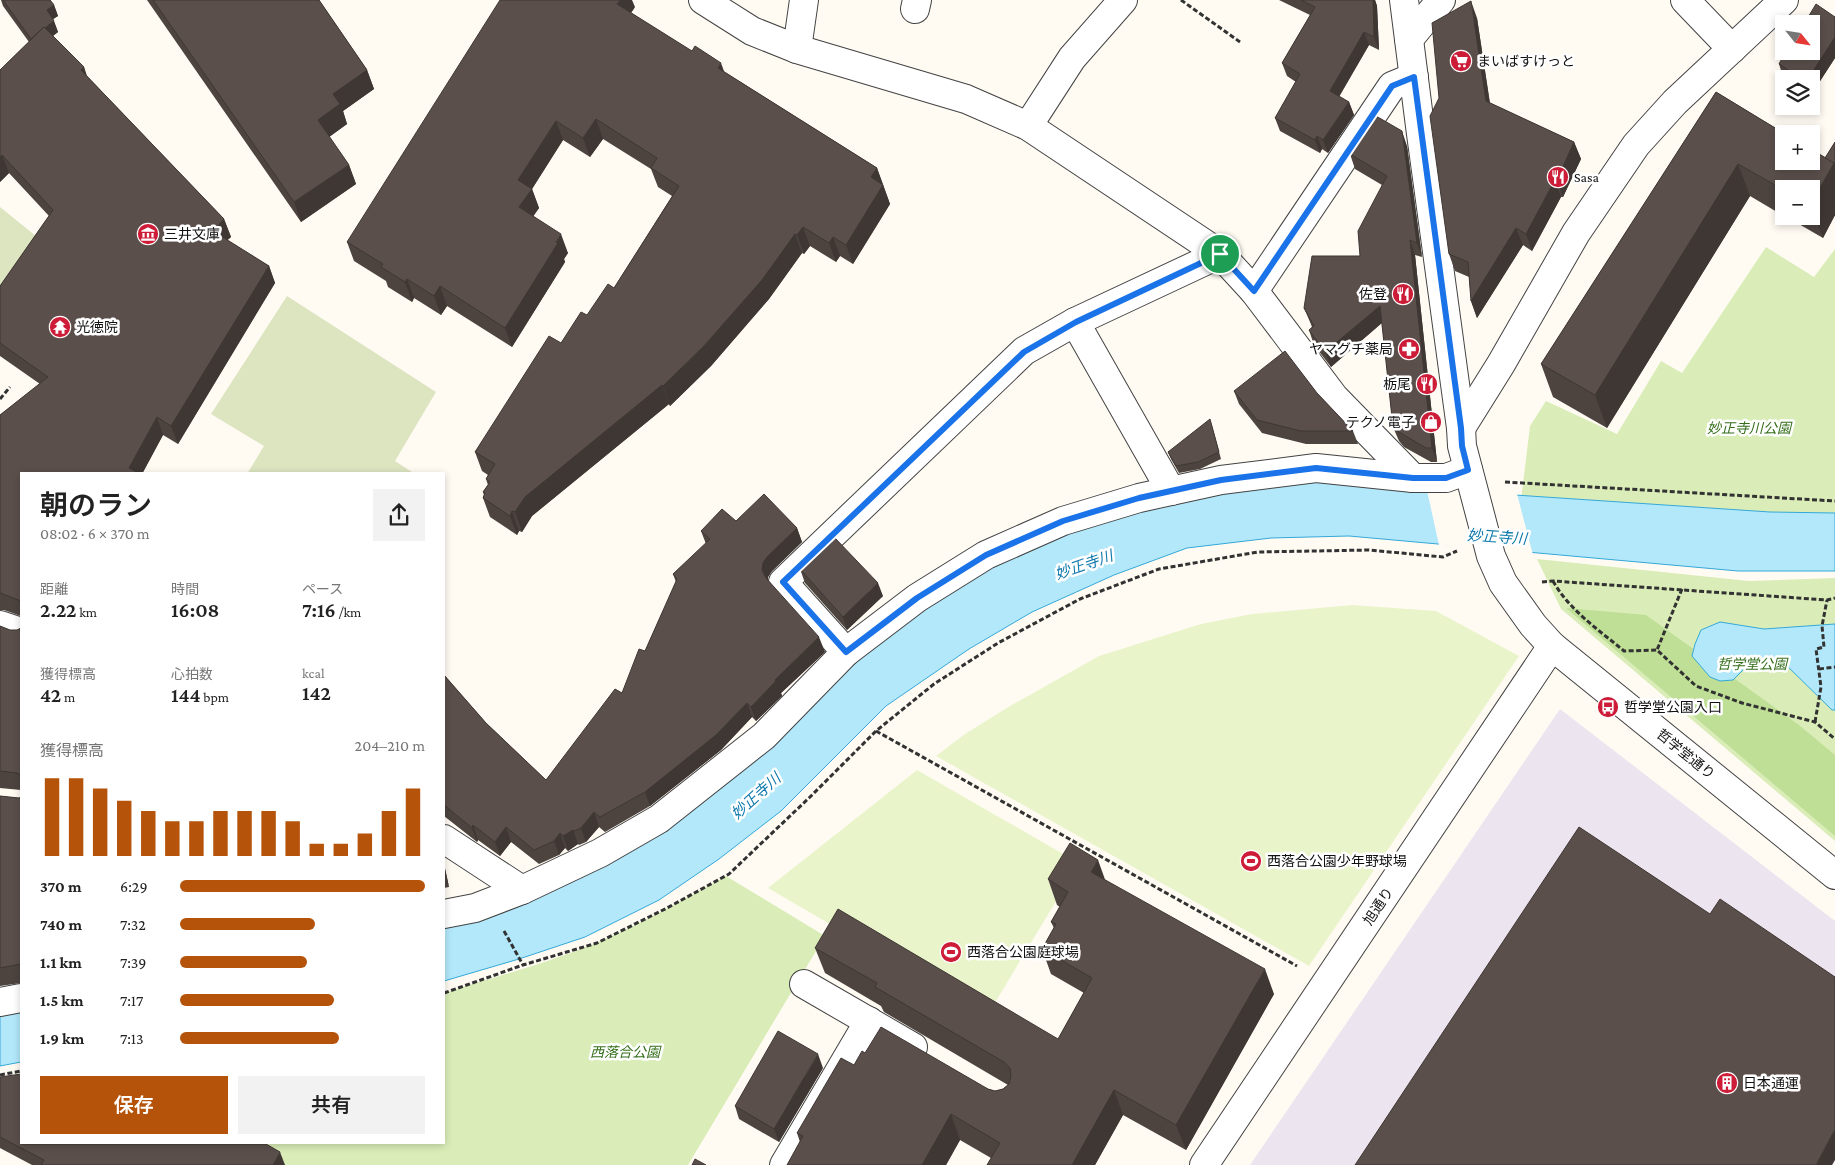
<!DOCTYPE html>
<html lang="ja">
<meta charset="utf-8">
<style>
:root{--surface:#fff;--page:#f2f2f2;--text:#222;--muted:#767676;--accent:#b45309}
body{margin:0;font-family:"Crimson Pro","Noto Sans JP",serif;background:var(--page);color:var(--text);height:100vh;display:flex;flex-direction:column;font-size:19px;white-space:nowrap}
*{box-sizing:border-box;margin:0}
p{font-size:16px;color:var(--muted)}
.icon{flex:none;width:28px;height:28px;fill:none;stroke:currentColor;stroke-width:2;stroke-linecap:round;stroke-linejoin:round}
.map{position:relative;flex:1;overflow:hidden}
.details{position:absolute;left:20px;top:472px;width:425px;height:672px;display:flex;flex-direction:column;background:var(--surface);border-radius:0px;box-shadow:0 2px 8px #0003}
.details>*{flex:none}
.needle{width:32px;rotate:120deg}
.buttons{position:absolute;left:1775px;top:15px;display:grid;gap:10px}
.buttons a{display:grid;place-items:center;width:45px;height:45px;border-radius:0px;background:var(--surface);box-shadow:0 2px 8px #0003;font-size:25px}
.pin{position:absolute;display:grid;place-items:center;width:42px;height:42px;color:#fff;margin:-21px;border:2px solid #fff;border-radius:50%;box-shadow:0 1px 5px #0007}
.round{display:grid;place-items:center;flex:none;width:52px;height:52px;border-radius:0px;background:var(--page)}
.head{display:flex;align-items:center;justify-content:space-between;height:85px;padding:0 20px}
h1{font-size:28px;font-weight:600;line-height:38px}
.stats{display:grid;grid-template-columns:repeat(3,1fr);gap:8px;height:85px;padding:5px 20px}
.stats div{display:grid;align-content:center}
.stats b{font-size:21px;font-weight:600}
.stats small{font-size:14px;font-weight:400}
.stats p{font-size:14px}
.chart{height:140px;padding:10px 20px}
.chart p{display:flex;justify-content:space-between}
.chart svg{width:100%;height:90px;margin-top:5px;stroke:var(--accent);stroke-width:6}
.action{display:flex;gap:10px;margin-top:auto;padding:10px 20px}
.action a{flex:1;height:58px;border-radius:0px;background:var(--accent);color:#fff;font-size:20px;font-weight:600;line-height:58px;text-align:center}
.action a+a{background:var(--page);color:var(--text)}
ul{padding:0 20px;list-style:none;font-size:16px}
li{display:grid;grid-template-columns:80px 60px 1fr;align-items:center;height:38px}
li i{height:12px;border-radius:6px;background:var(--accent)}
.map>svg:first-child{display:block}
.industrial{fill:#ece4ef}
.green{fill:#daedb8}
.forest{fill:#bfdf96}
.cemetery{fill:#dce4c0}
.pitch{fill:#eaf4cb}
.water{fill:#b3e8fb;stroke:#34a8d8}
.pier{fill:#fffbf3}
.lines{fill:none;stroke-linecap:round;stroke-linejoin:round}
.minor-casing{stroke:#434343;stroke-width:30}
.tertiary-casing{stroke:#434343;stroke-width:30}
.path{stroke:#323232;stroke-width:3;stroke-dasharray:5 2.5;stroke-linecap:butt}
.minor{stroke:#fff;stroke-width:28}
.tertiary{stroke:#fff;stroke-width:28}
.wall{fill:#4d4440}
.shaded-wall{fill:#3f3734}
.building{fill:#5a4f4b;stroke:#3f3734}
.route-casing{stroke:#fff;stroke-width:10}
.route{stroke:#1a73e8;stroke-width:6}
.labels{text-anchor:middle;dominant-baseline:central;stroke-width:5;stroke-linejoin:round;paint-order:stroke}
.poi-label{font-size:14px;fill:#101010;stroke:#fff;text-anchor:start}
.park-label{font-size:14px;font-style:italic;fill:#346e1a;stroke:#fff}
.street-label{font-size:14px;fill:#101010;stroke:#fff}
.water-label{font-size:15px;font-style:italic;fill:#0e79ad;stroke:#fff}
</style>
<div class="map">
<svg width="1835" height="1165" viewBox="0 0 1835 1165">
<rect width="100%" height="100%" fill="#fffbf3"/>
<polygon class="industrial" points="1560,709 1835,921 1835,1161 1833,1165 1250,1165"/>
<g class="green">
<polygon points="1766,247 1814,277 1835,249 1835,516 1521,500 1530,426 1546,401 1617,434 1661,361 1682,373"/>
<polygon points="1537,559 1749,581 1835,578 1835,841 1561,609"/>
<path d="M726,876L825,936L688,1165H282L244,1144H444V993C495,977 547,963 596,943C641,924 684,899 726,876Z"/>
</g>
<polygon class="forest" points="1566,608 1646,615 1799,725 1835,755 1835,836"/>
<g class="cemetery">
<polygon points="0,207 42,241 0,294"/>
<polygon points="287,296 436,392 395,461 415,474 247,474 264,446 211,414"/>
</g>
<g class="pitch">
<polygon points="1352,605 1436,611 1519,656 1309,966 936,756 965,734 1010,706 1099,656 1201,624 1252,614"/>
<polygon points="917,770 1079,863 987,1016 768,888"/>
</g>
<g class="water">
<polygon points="1313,475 1440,490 1770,512 1835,513 1835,571 1738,571 1349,536 1271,538 1187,548 1114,575 1032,612 969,649 886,706 781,811 719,859 659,900 585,937 519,959 444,981 444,921 628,851 885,630 983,567 1093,519"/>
<polygon points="1720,622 1764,629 1835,624 1835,710 1832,710 1780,659 1746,667 1733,680 1720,681 1710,677 1692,656 1695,644 1701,630"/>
<polygon points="21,1006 21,1062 0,1066 0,1011"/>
</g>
<polygon class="pier" points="1426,486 1517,494 1533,555 1439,545"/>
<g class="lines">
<g class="minor-casing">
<g id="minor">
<polyline points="703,0 752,31 797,49 966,99 1028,126 1220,254 1254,291 1334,397 1413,478"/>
<polyline points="1685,0 1732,49"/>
<polyline points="915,9 917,0"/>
<polyline points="1409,39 1441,0"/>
<polyline points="797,49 804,0"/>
<polyline points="1028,126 1072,58 1123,0"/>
<polyline points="1254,291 1392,86 1414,77"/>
<polyline points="1075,322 1171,491"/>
<polyline points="0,625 21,632"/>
<polyline points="846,652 783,582 1024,351 1075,322 1220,254"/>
<polyline points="444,839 522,890 600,853 659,819 764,736 846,652 917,598 986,555 1063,521 1139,498 1221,480 1316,468 1413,478 1446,478 1468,470"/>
<polyline points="444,914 475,908 522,890"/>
<polyline points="804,984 913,1047"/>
<polyline points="0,1002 21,998"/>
<polyline points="784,1165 869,1021"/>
</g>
</g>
<g class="tertiary-casing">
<g id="tertiary">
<polyline points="1404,0 1421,134 1461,428 1462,446 1491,556 1503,583 1533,625 1552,646 1835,875"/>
<polyline points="1461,428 1501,364 1576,233 1636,145 1675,102 1784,0"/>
<polyline points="1204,1165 1552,646"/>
</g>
</g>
<g class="path">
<polyline points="1181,0 1240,42"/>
<polyline points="0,399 10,387"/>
<polyline points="1505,482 1835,501"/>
<path d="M1553,581C1569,610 1599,630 1624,651L1657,650"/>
<polyline points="1542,582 1553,581 1827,600 1835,598"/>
<polyline points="1682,589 1657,650 1696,686 1742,703 1815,722 1835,739"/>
<polyline points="1819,669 1835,667"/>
<polyline points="1815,722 1821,687 1816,649 1824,647 1822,626 1827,600"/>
<polyline points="876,731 1297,966"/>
<polyline points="504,931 523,965"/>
<polyline points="444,993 523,965 597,943 667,908 729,874 810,797 876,731 934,684 998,643 1080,599 1159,569 1258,552 1369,550 1443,557 1457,551"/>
<polyline points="0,1075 21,1071"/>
</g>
<use href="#minor" class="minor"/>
<use href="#tertiary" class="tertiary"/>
</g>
<g class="wall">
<polygon points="1,0 50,0 54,5 58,16 53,19 58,32 53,36 84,67 86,75 224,219 231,237 227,240 269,266 275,283 178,444 163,435 142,474 21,474 21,616 4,610 0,610 0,415 40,384 0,356 0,286 49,216 9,173 0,182 0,70 29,42 3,6"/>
<polygon points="147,0 319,0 367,70 374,89 343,111 347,124 329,137 349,165 356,184 301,222"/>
<polygon points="1279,0 1375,0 1377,6 1379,50 1369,45 1339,96 1349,102 1354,115 1328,153 1322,149 1320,153 1280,131 1275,118 1296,82 1287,76 1282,63 1310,15"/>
<polygon points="635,7 631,13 877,168 890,204 853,264 840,256 836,262 810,246 804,254 802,253 769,299 711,366 670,406 669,404 532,516 522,532 519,531 517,535 490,517 483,498 484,495 483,492 488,485 486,479 488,475 482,471 475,452 561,343 614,288 672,196 658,187 651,169 603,139 590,157 563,140 532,189 539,208 533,216 568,253 564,259 565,262 512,347 447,306 441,315 414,298 412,302 388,287 386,281 354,261 347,242"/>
<polygon points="1835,17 1835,58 1811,95 1811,79 1786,79 1783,77 1779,64"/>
<polygon points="1477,18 1490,103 1574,142 1581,159 1563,197 1561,197 1532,251 1523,245 1477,318 1471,301 1469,277 1455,271 1449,254 1439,98"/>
<polygon points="1716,92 1825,158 1835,142 1835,215 1823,238 1785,216 1811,216 1811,189 1784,189 1784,216 1750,196 1607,428 1553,397 1541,364"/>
<polygon points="1407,146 1422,257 1415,255 1437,462 1431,462 1404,447 1399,441 1393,427 1382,323 1331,367 1314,345 1309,330 1312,327 1310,322 1304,308 1360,256 1382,185 1355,169 1350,154"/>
<polygon points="1234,391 1317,393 1353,431 1358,444 1306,444 1262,433 1239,404"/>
<polygon points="1212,426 1221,459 1200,469 1179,473 1171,459 1168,452"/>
<polygon points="736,521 797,528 802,542 772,571 768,577 768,580 825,652 781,693 782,696 756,721 752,717 721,750 650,806 605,832 599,827 586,842 579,845 578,844 568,851 565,848 559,855 539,864 511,842 500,856 478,840 477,842 444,816 444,675 486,723 546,780 622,693 645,651 676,582 673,574 706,544 701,531"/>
<polygon points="800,569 883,596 847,630 805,583"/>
<polygon points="0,626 10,630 17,630 21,628 21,790 0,788"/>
<polygon points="0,796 19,798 21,797 21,983 0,986"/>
<polygon points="444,864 449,887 444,888"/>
<polygon points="1048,879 1105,880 1274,994 1186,1150 1123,1115 1095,1165 987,1165 991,1158 960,1140 946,1165 787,1165 800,1142 797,1133 865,1053 995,1091 1003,1089 1008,1085 884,1012 881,1006 825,973 815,948 1058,1039 1084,993 1051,974 1042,949 1054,928 1051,922 1060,907 1057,905"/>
<polygon points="823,1068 779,1142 739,1119 735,1106"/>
<polygon points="0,1077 285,1165 32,1165 0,1148"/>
</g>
<g class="shaded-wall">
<polygon points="620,0 632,0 635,7 624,23 617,4"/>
<polygon points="1373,0 1375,0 1377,6 1379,50 1374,37"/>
<polygon points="1471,1 1477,18 1492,118 1486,101"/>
<polygon points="54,5 58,16 50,21 47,10"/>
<polygon points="54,21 58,32 35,49 31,39"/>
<polygon points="1364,32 1369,45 1335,104 1330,91"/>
<polygon points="1835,37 1835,58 1811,95 1811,79 1808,79"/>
<polygon points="721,63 728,82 718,68"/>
<polygon points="84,67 90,85 81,70"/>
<polygon points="367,70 374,89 343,111 347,124 325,140 318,120 333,94"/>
<polygon points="1349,102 1354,115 1328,153 1323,140"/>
<polygon points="596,119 603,139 590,157 583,138"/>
<polygon points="556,121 563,140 532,189 539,208 526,227 519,207 518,180"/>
<polygon points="1402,131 1407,146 1422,257 1417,243"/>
<polygon points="1317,136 1322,149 1320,153 1315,140"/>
<polygon points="1574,142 1581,159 1563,197 1557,180"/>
<polygon points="2,155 9,173 0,182 0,158"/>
<polygon points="1834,163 1835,166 1835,215 1823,238 1811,207 1811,204"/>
<polygon points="1738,164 1750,196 1607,428 1595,395"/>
<polygon points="349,165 356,184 301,222 294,202"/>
<polygon points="877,168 890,204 853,264 846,245 871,177"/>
<polygon points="1555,180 1561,197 1532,251 1526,234"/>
<polygon points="224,219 231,237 219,248 213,231"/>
<polygon points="803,227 810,246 804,254 797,235"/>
<polygon points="1516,228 1523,245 1477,318 1471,301"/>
<polygon points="561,234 568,253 564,259 565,262 512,347 505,328"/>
<polygon points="795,234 802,253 769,299 711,366 670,406 663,386"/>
<polygon points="833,237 840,256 836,262 829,243"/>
<polygon points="1410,240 1415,255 1437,462 1432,448"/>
<polygon points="269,266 275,283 178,444 171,426"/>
<polygon points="407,279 414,298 412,302 405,282"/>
<polygon points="440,286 447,306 441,315 434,296"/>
<polygon points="1380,306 1385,320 1331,367 1325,352"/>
<polygon points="662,385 669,404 532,516 522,532 515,512 525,497"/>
<polygon points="157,417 163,435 142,474 131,474 129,468"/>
<polygon points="512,511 519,531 517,535 510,516"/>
<polygon points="797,528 802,542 772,571 768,577 768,585 762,570 763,563 767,557"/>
<polygon points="878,583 883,596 847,630 843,617"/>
<polygon points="819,637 825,652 781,693 782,696 756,721 751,707 775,680"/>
<polygon points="747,703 752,717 721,750 650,806 645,792"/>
<polygon points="594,812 599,827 586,842 581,828"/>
<polygon points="473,825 478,840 477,842 472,828"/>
<polygon points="506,827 511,842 500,856 495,842"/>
<polygon points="573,830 578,844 568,851 563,836"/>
<polygon points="560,833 565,848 559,855 554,841"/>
<polygon points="1098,860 1107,885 1091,872"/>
<polygon points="444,864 449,887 444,873"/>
<polygon points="1265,969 1274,994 1186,1150 1176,1125"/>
<polygon points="818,1054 823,1068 779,1142 774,1129"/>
<polygon points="1114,1090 1123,1115 1095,1165 1072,1165"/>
<polygon points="951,1114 960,1140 946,1165 922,1165"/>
<polygon points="1835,1129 1835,1160 1832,1165 1816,1165"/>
<polygon points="280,1152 285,1165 273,1165"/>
</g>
<g class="building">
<polygon points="3,0 50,0 54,5 47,10 54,21 45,28 44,27 31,39"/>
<polygon points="153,0 319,0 367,70 333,94 340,104 318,120 349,165 294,202"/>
<polygon points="500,0 620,0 617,4 692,51 695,46 721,63 718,68 877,168 871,177 883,185 846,245 833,237 829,243 803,227 797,235 795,234 762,280 704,346 663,386 662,385 525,497 515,512 512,511 510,516 483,498 485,493 483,492 490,482 486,479 495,464 475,452 549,336 561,343 581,312 587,315 608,284 614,288 679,186 651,168 657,158 596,119 583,138 556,121 518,180 532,189 519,207 561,234 556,242 558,243 505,328 440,286 434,296 407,279 405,282 381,267 383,264 347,242"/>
<polygon points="1301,0 1373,0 1374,37 1364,32 1330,91 1349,102 1323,140 1317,136 1315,140 1275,118 1300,74 1282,63 1315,7"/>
<polygon points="1471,1 1486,101 1574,142 1557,180 1555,180 1526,234 1516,228 1471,301 1468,262 1449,254 1430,116 1439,98 1432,23"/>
<polygon points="1816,4 1835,17 1835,37 1808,79 1802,79 1779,64 1786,51 1811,51 1811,24 1804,24"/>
<polygon points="44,27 84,67 81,70 224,219 213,231 269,266 171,426 157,417 129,468 140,474 21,474 21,601 0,593 0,415 48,377 0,343 0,286 53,210 2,155 0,158 0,70"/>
<polygon points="1716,92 1785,134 1784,134 1784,161 1811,161 1811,149 1834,163 1811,204 1811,189 1784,189 1784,190 1738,164 1595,395 1541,364"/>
<polygon points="1376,116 1402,131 1417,243 1410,240 1432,448 1426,448 1399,432 1393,427 1380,306 1325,352 1309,330 1314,326 1304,308 1312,256 1360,256 1358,231 1387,176 1350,154"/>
<polygon points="1835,142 1835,166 1834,163 1825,158"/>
<polygon points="1285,351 1317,393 1353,431 1301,431 1257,420 1234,391"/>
<polygon points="1210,419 1219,452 1198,462 1176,466 1168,452"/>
<polygon points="764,494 797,528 767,557 763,563 762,570 766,578 819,637 775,680 776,681 751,707 747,703 716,735 645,792 600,817 594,812 581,828 574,831 573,830 563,836 560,833 554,841 534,850 506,827 495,842 473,825 472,828 444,805 444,675 486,723 546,780 615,689 622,693 639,649 645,651 677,579 673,574 710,539 701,531 722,509 736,521"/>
<polygon points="835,538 878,583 843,617 800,569"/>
<polygon points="0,626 10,630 17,630 21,628 21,775 17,773 0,771"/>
<polygon points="0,796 19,798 21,797 21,964 0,968"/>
<polygon points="1579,827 1710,914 1720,899 1835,977 1835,1129 1816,1165 1355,1165"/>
<polygon points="1070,843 1098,860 1091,872 1265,969 1176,1125 1114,1090 1072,1165 987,1165 1000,1143 951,1114 922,1165 787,1165 803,1136 797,1133 841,1058 854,1065 862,1051 865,1053 881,1027 988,1089 995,1091 1003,1089 1009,1084 1011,1076 1010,1068 1004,1062 875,987 877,983 815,948 838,909 1058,1039 1092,978 1042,949 1056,924 1051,922 1068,892 1048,879"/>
<polygon points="778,1031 818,1054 774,1129 735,1106"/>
<polygon points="21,1074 21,1144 266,1144 280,1152 273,1165 41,1165 44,1160 0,1137 0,1077"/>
<polygon points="695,1159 706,1165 692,1165"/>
</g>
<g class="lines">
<g class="route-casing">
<polygon id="route" points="1414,77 1461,428 1462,446 1468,470 1446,478 1413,478 1316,468 1221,480 1139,498 1063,521 986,555 917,598 846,652 783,582 1024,352 1076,322 1220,254 1254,291 1392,86"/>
</g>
<use href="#route" class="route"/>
</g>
<defs>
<g id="supermarket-disc" transform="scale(1.125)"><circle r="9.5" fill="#cc1c37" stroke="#fff"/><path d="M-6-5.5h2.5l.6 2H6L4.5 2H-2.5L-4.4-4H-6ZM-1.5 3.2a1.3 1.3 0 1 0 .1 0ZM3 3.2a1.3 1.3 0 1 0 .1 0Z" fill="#fff"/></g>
<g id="restaurant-disc" transform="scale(1.125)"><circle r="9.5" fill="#cc1c37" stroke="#fff"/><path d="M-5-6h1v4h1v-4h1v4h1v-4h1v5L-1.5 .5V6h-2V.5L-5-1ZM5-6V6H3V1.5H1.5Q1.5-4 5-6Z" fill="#fff"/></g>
<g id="museum-disc" transform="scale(1.125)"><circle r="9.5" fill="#cc1c37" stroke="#fff"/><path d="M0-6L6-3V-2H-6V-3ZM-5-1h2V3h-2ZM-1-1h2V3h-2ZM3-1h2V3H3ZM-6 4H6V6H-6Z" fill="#fff"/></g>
<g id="temple-disc" transform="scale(1.125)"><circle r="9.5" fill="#cc1c37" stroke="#fff"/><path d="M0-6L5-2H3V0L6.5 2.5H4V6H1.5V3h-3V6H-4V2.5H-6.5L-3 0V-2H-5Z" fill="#fff"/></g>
<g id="pharmacy-disc" transform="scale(1.125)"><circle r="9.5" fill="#cc1c37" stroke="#fff"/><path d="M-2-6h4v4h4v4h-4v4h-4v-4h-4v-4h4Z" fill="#fff"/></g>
<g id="shop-disc" transform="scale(1.125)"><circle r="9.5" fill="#cc1c37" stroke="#fff"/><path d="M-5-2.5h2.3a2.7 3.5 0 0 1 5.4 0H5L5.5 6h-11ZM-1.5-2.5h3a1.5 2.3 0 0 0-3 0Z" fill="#fff"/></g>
<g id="bus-disc" transform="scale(1.125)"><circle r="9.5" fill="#cc1c37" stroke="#fff"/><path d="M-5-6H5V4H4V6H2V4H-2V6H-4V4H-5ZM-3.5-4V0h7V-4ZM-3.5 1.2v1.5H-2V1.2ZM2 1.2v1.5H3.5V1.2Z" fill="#fff"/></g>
<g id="stadium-disc" transform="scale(1.125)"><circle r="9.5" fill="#cc1c37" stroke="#fff"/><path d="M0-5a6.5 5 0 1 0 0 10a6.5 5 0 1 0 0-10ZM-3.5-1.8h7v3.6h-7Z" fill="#fff"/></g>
<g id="building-disc" transform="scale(1.125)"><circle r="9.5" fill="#cc1c37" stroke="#fff"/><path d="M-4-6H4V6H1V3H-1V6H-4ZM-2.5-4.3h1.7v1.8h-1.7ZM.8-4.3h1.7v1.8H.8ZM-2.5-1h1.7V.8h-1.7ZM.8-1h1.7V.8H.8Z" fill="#fff"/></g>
</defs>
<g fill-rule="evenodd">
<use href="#supermarket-disc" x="1461" y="61"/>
<use href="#restaurant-disc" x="1558" y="177"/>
<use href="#museum-disc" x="148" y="234"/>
<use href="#restaurant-disc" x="1403" y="294"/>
<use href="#temple-disc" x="60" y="327"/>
<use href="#pharmacy-disc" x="1409" y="349"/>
<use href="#restaurant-disc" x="1427" y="384"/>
<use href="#shop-disc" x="1431" y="422"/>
<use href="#bus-disc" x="1608" y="707"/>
<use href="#stadium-disc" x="1251" y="861"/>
<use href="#stadium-disc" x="951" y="952"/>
<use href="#building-disc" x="1727" y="1083"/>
</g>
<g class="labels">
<g class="poi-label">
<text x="1477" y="61">まいばすけっと</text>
<text x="1574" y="177">Sasa</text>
<text x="164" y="234">三井文庫</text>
<text x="1387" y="294" text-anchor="end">佐登</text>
<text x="76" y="327">光徳院</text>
<text x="1393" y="349" text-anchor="end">ヤマグチ薬局</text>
<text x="1411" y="384" text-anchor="end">栃尾</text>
<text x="1415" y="422" text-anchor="end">テクノ電子</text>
<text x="1624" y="707">哲学堂公園入口</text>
<text x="1267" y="861">西落合公園少年野球場</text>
<text x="967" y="952">西落合公園庭球場</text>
<text x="1743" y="1083">日本通運</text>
</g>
<g class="park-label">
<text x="1749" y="428">妙正寺川公園</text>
<text x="1752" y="664">哲学堂公園</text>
<text x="625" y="1052">西落合公園</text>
</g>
<g class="street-label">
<text transform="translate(1686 754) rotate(39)">哲学堂通り</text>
<text transform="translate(1378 906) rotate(-56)">旭通り</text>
</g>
<g class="water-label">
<text transform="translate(1497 537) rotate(4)">妙正寺川</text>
<text transform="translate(1084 565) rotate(-19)">妙正寺川</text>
<text transform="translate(756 796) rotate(-42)">妙正寺川</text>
</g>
</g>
</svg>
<div class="buttons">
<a><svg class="needle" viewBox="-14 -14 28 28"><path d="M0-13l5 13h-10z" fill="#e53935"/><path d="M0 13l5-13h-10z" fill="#767676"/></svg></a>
<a><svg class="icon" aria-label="layers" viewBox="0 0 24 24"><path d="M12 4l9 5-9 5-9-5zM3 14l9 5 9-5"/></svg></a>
<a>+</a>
<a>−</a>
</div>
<div class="pin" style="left:1220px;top:254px;background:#1e9e55"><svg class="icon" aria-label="arrive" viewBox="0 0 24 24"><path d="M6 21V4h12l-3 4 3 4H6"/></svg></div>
<section class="details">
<div class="head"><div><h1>朝のラン</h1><p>08:02 · 6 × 370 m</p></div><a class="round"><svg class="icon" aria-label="share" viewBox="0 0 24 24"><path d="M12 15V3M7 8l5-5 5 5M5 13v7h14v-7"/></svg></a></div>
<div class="stats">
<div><p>距離</p><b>2.22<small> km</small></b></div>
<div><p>時間</p><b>16:08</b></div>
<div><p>ペース</p><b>7:16<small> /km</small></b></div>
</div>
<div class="stats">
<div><p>獲得標高</p><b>42<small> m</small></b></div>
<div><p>心拍数</p><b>144<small> bpm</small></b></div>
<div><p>kcal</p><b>142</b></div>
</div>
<div class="chart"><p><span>獲得標高</span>204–210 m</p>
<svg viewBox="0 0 160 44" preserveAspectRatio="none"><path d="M5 44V6M15 44V6M25 44V11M35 44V17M45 44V22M55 44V27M65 44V27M75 44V22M85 44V22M95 44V22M105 44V27M115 44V38M125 44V38M135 44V33M145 44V22M155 44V11"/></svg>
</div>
<ul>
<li><b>370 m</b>6:29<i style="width:100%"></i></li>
<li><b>740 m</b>7:32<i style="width:55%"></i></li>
<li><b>1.1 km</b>7:39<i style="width:52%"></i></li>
<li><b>1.5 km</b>7:17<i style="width:63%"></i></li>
<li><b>1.9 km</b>7:13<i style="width:65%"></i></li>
</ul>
<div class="action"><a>保存</a><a>共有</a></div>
</section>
</div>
